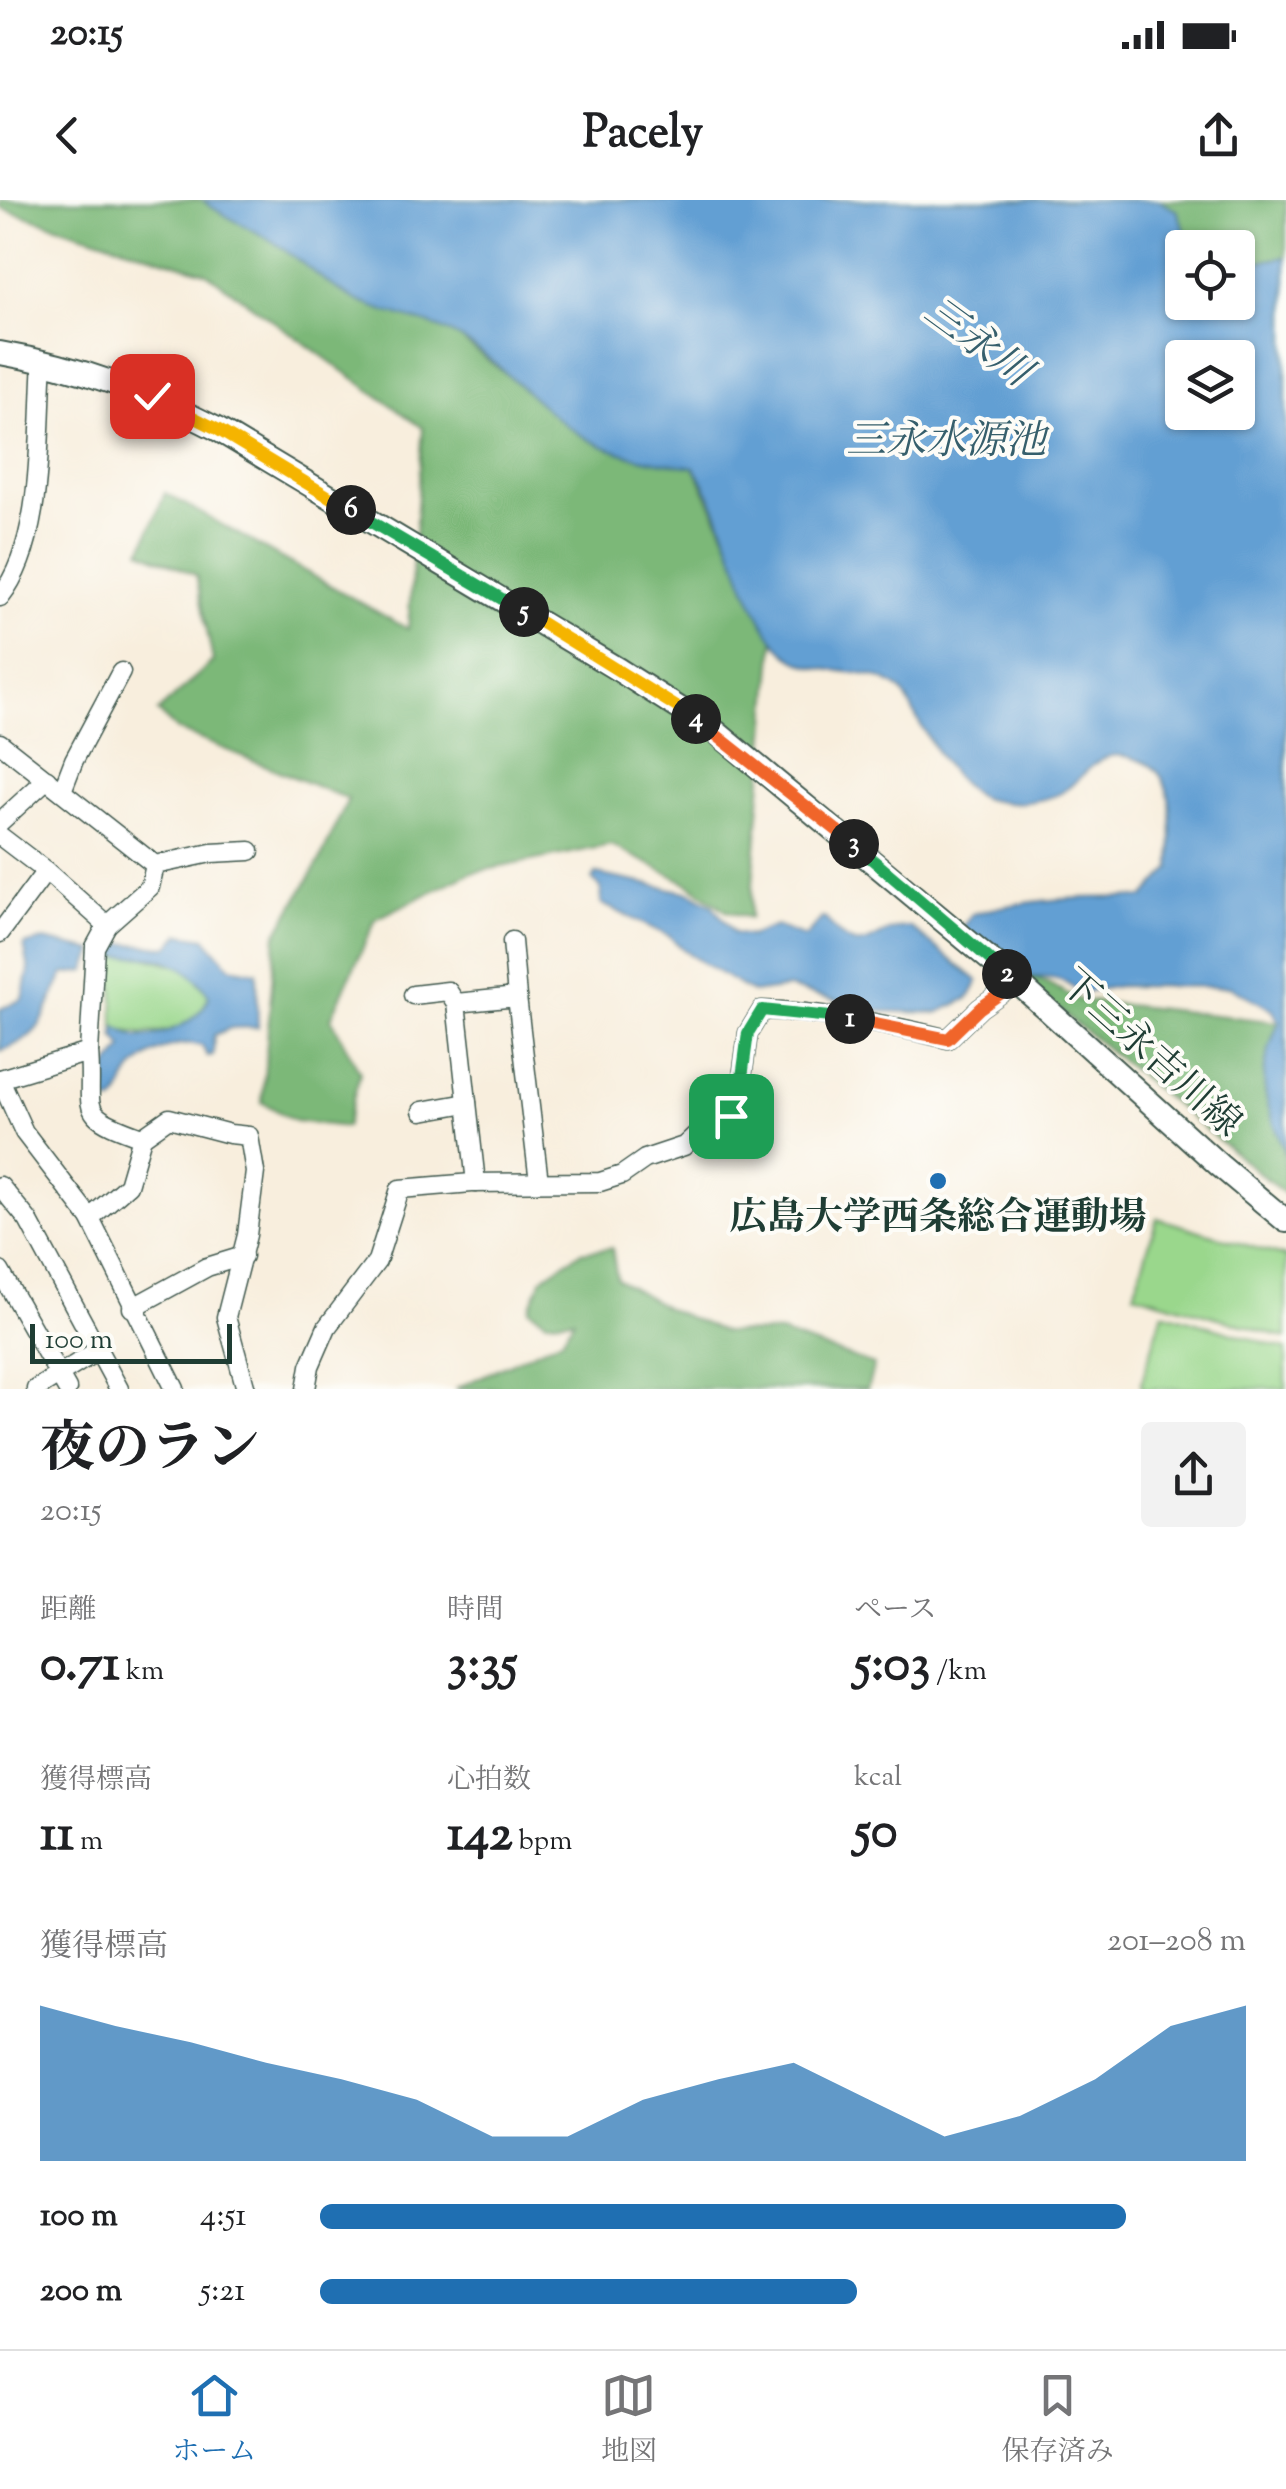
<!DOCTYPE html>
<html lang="ja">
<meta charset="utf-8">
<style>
:root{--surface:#fff;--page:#f2f2f2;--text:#202124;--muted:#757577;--line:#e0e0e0;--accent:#1f6fb2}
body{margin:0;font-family:"Sorts Mill Goudy","Noto Serif JP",serif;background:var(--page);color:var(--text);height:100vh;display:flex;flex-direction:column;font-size:38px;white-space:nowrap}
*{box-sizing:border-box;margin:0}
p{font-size:32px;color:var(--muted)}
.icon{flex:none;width:55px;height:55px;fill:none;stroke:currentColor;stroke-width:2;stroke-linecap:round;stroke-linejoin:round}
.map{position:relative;height:1189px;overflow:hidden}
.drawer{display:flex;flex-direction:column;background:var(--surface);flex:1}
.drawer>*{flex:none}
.controls{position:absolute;left:1165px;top:30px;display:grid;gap:20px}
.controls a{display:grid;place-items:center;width:90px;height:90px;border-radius:10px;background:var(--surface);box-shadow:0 2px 8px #0004;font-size:50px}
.scale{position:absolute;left:30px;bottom:25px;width:202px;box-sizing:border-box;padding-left:10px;border:5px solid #1f3d34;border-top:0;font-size:28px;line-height:35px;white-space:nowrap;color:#1f3d34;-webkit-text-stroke:8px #fdfcf7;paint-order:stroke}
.pin{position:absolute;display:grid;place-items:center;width:85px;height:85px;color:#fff;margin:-42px;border-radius:20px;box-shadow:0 5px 15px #0006}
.km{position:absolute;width:50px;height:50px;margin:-25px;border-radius:50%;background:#222;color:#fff;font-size:28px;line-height:50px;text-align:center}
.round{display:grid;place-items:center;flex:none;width:105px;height:105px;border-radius:10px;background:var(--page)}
.summary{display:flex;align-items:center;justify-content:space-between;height:170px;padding:0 40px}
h1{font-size:55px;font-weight:700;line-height:75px}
.figures{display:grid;grid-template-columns:repeat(3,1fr);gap:15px;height:170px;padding:10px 40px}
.figures div{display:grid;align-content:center}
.figures b{font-size:50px;font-weight:700}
.figures small{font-size:28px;font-weight:400}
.figures p{font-size:28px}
.chart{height:280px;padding:20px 40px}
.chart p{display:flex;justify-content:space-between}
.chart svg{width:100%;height:180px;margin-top:10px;fill:var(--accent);opacity:.7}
ul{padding:0 40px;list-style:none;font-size:32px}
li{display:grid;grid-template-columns:160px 120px 1fr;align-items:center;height:75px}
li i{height:25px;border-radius:12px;background:var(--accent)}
.status{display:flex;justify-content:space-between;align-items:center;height:70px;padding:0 50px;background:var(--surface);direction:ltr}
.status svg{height:28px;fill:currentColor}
header{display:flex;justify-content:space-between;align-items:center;height:130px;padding:0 40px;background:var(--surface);font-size:45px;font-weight:700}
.tabs{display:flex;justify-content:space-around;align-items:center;height:140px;border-top:2px solid var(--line);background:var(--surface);font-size:28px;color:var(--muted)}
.tabs a{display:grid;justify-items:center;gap:5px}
.tabs .selected{color:var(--accent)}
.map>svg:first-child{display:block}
.green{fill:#9ad78c;stroke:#5c8a60;stroke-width:2.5}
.forest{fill:#7bb878;stroke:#4d7a56;stroke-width:2.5}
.water{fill:#629fd3;stroke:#406e84;stroke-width:2.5;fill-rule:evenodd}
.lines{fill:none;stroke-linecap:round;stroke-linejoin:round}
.minor-casing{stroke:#40584d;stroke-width:21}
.major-casing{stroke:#40584d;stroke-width:26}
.minor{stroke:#fff;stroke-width:18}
.major{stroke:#fff;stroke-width:22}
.split-1-casing{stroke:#fff;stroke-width:20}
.split-2-casing{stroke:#fff;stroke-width:20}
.split-3-casing{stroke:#fff;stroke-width:20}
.split-4-casing{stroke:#fff;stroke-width:20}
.split-5-casing{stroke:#fff;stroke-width:20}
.split-6-casing{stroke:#fff;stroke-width:20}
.split-7-casing{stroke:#fff;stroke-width:20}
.split-1{stroke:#22a559;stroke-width:12}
.split-2{stroke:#f0652b;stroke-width:12}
.split-3{stroke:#22a559;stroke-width:12}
.split-4{stroke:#f0652b;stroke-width:12}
.split-5{stroke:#f5b400;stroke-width:12}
.split-6{stroke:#22a559;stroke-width:12}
.split-7{stroke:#f5b400;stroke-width:12}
.poi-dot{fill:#1f6fb2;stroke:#fdfcf7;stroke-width:4}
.labels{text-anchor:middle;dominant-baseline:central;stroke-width:8;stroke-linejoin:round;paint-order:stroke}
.street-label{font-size:38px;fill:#1f3d34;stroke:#fdfcf7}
.poi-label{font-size:38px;font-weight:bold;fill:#1f3d34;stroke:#fdfcf7}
.water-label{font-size:40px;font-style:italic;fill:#365f6c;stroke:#fdfcf7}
</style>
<div class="status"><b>20:15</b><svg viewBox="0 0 49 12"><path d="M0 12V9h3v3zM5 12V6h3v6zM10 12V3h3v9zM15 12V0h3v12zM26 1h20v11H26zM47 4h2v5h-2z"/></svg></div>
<header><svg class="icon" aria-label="back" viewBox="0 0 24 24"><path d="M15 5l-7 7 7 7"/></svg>Pacely<svg class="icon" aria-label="share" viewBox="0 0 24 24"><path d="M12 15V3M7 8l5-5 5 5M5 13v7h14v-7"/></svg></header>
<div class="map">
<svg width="1286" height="1189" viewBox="0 0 1286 1189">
<rect width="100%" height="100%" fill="#fdfcf7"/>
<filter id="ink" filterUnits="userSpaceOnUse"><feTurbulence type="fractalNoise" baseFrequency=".01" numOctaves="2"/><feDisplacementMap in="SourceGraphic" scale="20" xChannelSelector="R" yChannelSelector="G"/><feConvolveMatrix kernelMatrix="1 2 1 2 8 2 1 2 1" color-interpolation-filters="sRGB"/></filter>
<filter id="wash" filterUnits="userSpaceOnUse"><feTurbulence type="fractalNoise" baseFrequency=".0048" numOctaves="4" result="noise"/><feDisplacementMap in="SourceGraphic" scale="40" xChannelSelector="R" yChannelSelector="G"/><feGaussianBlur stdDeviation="2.25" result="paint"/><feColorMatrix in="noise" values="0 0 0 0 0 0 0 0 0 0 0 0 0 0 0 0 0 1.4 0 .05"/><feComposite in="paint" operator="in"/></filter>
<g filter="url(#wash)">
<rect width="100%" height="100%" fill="#f8eedd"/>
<g class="green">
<path d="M138,755L189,769L209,796C198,832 145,841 114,827L113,757Z"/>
<polygon points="1157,1018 1286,1057 1286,1138 1134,1093"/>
<polygon points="1163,1112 1286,1149 1286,1189 1143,1189 1141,1184"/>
</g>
<g class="forest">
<polygon points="0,0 244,0 457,136 589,239 694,267 774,440 750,718 726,711 689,684 611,645 470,673 376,719 331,818 360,873 346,927 295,921 262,902 276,735 320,660 348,599 177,530 158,512 213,461 196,375 141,351 165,293 408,429 423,228 205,72 0,8"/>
<polygon points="1157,0 1286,0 1286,57 1239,66 1238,48 1191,46 1177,11"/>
<polygon points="1020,778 1041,780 1080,800 1279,822 1286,995"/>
<polygon points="612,1048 617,1079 668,1109 724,1132 780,1133 874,1165 867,1189 455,1189 562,1139 574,1119 547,1121 529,1109 543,1077 581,1052"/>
</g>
<g class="water">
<path d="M203,0H1158L1177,11L1191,45L1196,47L1182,48V102H1238V65L1286,57V955C1265,898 1253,881 1279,822L1272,809L1230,787L1119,786L1080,793C1054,770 1047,782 1019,775C1004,772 975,740 962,729L972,714C1028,698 1086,697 1144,697L1171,668C1171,638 1179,578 1146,563C1097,541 1094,572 1061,593C1050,599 1022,604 1009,603C1001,602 987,601 980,597C953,583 932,545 918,520C912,510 907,495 898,488C861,460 805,485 774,440C737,388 729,320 694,267C662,263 628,258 598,244C544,219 509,166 458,137C427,119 388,116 357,100C324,84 299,58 269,39C253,29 212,11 203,0ZM1182,158H1238V212H1182Z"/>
<path d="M596,674L692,693L712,705L734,733L749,736L776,726L805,737L822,718L826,719C864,769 871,726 910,727L978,781L969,798L937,813L876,811L788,788L753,793L690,755L669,736L602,704L601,689L592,679Z"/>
<path d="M180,734L205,738L230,767L257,772L258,827L231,828L214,835L213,855L207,856L202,846C180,837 140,855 129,876C122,886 122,896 112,903L104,900L107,869L123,847L114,836L115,826C122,830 129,835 136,836C162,839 201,821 209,796C186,758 154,754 113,757L106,742L168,747Z"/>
<path d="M44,740L94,751L86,771L64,774C41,813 51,833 0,851V809L23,799L29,770L24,745Z"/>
</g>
</g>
<g filter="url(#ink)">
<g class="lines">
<g class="minor-casing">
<g id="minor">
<path d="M0,397C45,341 38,230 43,161"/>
<polyline points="0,543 155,665 150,687 107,725 46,671 0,733"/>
<polyline points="62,591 74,560 121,472"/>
<polyline points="0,622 47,579"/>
<polyline points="0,636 46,671"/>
<polyline points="155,665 211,653 250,651"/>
<polyline points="512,741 517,797"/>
<polyline points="413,795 448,791 456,803"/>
<polyline points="89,852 95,747 107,725"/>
<path d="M0,879L89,852C94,913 74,913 142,937L169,918L230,934L249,936L255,972L247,1035L226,1117L246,1189"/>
<polyline points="0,879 24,932 90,1018 175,1189"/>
<polyline points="422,911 467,903"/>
<polyline points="476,983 456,803 517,797 539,982"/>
<polyline points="0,986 28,1020 119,1189"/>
<polyline points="90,1018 128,985 142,937"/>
<polyline points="0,1071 67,1189"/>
<polyline points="132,1108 207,1067 243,1056"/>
<polyline points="36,1189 97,1151"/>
<path d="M306,1189L310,1166L327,1127L377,1061L400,989L472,983L600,982L622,975L645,959L684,946L703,928L731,916L739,900L748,833L762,810C825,812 887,824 948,839L980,808L1017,782"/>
</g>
</g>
<g class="major-casing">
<path id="major" d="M0,153C81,167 145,192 217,229L619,470L715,531L1017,782L1219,965L1286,1021"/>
</g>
<use href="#minor" class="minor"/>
<use href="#major" class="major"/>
</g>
</g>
<g class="lines" filter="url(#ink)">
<g class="split-1-casing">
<polyline id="split-1" points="731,916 739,900 748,833 762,810 850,819"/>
</g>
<g class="split-2-casing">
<polyline id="split-2" points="850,819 948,839 980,808 1017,782 1007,774"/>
</g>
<g class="split-3-casing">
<polyline id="split-3" points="854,644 1007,774"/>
</g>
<g class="split-4-casing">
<polyline id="split-4" points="696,519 854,644"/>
</g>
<g class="split-5-casing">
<polyline id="split-5" points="524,412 696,519"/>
</g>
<g class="split-6-casing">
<polyline id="split-6" points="351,310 524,412"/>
</g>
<g class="split-7-casing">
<polyline id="split-7" points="152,196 217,229 351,310"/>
</g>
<use href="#split-1" class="split-1"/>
<use href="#split-2" class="split-2"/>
<use href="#split-3" class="split-3"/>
<use href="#split-4" class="split-4"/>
<use href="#split-5" class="split-5"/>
<use href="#split-6" class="split-6"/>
<use href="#split-7" class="split-7"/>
</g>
<circle class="poi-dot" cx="938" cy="981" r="10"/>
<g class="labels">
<g class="street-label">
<text transform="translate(1149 855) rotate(42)">下三永吉川線</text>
</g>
<g class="poi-label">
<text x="938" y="1020">広島大学西条総合運動場</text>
</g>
<g class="water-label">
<text transform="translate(976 144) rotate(36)">三永川</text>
<text x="946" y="243">三永水源池</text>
</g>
</g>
</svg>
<div class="controls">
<a><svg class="icon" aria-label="locate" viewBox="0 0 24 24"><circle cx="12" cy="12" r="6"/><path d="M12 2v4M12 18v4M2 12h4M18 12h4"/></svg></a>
<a><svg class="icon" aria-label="layers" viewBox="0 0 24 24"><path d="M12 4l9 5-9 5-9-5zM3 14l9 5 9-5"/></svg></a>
</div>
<div class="scale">100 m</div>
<div class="pin" style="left:731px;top:916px;background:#1e9e55"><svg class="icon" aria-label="arrive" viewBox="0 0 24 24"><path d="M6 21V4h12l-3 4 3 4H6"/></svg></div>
<div class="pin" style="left:152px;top:196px;background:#d93025"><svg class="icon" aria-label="check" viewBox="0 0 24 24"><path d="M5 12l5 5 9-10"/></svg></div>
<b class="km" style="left:850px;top:819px">1</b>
<b class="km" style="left:1007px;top:774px">2</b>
<b class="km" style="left:854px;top:644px">3</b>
<b class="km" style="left:696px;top:519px">4</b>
<b class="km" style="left:524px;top:412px">5</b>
<b class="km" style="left:351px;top:310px">6</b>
</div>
<section class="drawer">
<div class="summary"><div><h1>夜のラン</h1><p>20:15</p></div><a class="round"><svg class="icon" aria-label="share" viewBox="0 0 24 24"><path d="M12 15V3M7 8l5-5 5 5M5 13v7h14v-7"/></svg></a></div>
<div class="figures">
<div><p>距離</p><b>0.71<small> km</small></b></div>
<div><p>時間</p><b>3:35</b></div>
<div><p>ペース</p><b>5:03<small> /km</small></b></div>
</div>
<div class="figures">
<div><p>獲得標高</p><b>11<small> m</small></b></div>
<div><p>心拍数</p><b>142<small> bpm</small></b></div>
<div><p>kcal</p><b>50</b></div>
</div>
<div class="chart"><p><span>獲得標高</span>201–208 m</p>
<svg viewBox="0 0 160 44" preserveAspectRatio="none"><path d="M0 44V6L10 11L20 15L30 20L40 24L50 29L60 38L70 38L80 29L90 24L100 20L110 29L120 38L130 33L140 24L150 11L160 6V44z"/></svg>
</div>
<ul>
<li><b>100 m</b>4:51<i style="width:87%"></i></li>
<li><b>200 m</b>5:21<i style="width:58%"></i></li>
</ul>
</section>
<nav class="tabs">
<a class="selected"><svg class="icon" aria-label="home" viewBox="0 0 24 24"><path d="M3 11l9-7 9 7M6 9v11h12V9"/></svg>ホーム</a>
<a><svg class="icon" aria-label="map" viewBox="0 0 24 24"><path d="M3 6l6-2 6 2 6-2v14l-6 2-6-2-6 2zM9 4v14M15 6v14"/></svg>地図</a>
<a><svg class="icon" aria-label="saved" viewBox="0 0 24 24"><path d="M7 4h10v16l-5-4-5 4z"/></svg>保存済み</a>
</nav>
